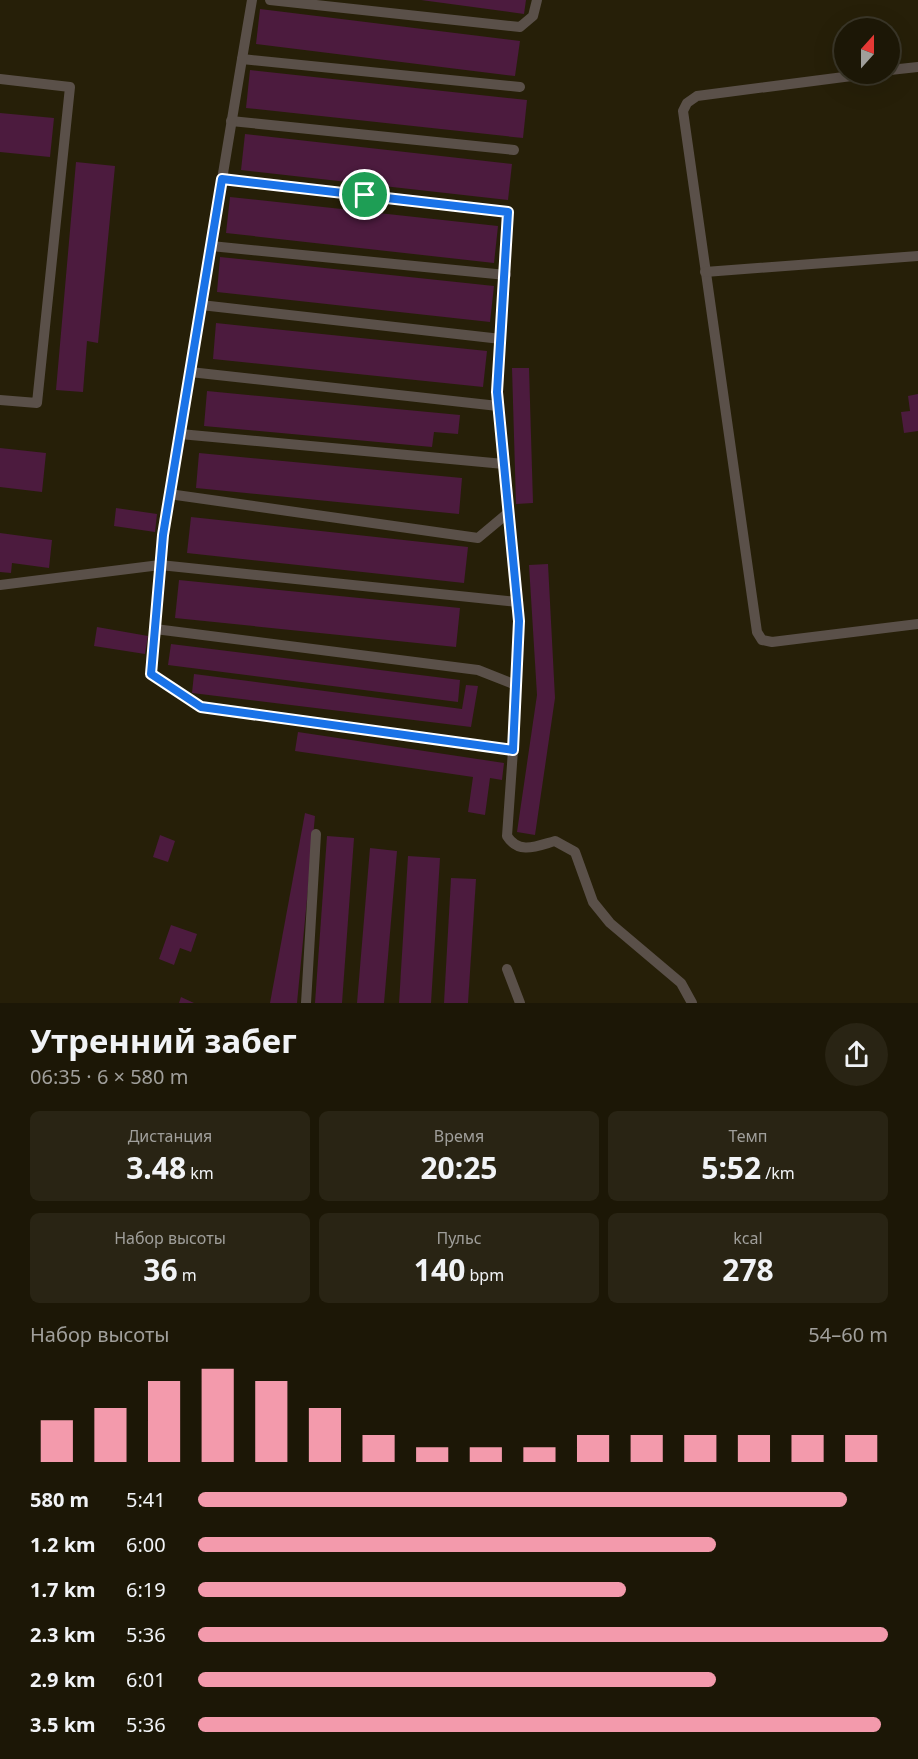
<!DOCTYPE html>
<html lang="ru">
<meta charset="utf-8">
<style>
:root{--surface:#1c1706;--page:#292414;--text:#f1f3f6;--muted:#a09f9b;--line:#3a3628;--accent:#f39aac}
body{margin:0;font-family:"Noto Sans",sans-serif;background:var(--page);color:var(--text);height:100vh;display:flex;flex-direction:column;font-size:22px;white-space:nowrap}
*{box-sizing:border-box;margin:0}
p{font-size:20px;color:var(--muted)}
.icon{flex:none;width:33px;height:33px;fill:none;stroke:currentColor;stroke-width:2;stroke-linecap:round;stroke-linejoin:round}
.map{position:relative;height:1003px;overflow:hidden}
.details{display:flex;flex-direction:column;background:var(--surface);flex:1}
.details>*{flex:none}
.needle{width:39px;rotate:21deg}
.tools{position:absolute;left:834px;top:18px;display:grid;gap:12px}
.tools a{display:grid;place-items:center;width:66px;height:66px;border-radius:50%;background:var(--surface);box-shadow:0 6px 24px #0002,0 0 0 2px var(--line);font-size:30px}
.pin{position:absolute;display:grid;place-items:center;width:51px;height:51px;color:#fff;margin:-26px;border:3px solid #fff;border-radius:50%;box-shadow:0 2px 6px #0007}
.round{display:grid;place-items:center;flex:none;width:63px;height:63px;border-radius:32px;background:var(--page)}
.head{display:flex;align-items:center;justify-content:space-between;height:102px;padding:0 30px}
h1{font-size:33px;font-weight:700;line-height:45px}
.stats{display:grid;grid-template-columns:repeat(3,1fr);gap:9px;height:102px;padding:6px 30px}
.stats div{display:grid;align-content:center;border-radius:9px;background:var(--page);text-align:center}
.stats b{font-size:30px;font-weight:700}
.stats small{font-size:16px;font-weight:400}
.stats p{font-size:16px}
.chart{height:168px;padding:12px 30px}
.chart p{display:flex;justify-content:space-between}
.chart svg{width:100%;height:108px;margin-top:6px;stroke:var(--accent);stroke-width:6}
ul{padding:0 30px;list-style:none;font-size:20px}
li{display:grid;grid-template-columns:96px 72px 1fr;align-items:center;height:45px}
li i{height:15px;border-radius:8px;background:var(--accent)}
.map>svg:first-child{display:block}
.building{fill:#4c1b3e}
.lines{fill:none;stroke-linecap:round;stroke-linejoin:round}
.lane{stroke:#5a5049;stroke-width:10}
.route-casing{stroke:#fff;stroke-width:12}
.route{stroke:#1a73e8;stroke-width:8}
</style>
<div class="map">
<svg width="918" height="1003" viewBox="0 0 918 1003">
<rect width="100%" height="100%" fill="#261f08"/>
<g class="building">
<polygon points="421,0 526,0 524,14"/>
<polygon points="260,9 520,41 515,76 256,44"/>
<polygon points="250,70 527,100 523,138 246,108"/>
<polygon points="0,113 54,118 50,157 0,152"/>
<polygon points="245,134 512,164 508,200 241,170"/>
<polygon points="76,162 115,166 98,343 87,341 83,392 56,390"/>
<polygon points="230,197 498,226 494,263 226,233"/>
<polygon points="220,257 494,286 490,322 217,292"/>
<polygon points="216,323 487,351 483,387 213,359"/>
<polygon points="512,368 529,368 533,503 516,504"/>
<polygon points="207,391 460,415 458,434 434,432 432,447 204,426"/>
<polygon points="918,394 918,431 904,433 901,412 910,411 908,396"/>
<polygon points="0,448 46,453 42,492 0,487"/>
<polygon points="199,453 462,478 459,514 196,488"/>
<polygon points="116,508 157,514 155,532 114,526"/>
<polygon points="191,517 468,547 464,583 187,553"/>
<polygon points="0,533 52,540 49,568 12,563 11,573 0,572"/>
<polygon points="548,564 555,698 535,835 517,832 537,695 529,565"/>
<polygon points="179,580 460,608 456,647 175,618"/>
<polygon points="97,627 148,636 145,654 94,646"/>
<polygon points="171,644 460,680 458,702 168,665"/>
<polygon points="194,674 462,709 466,685 478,686 471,727 192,693"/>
<polygon points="298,732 504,763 502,780 490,778 485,815 468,812 473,777 295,751"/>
<polygon points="305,813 315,816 297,1003 270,1003"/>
<polygon points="160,835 175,841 168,862 153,857"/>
<polygon points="327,836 354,838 342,1003 315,1003"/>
<polygon points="370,848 397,851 384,1003 357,1003"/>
<polygon points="408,856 440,858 431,1003 399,1003"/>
<polygon points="451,878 476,879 468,1003 444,1003"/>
<polygon points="171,925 197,934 191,952 180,948 174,965 159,959"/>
<polygon points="181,997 194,1003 179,1003"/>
</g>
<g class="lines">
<g class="lane">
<polyline points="270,0 520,27 533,16 537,0"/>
<polyline points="242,59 520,87"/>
<polyline points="890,70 918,67"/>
<polyline points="867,74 697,96 687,103 683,111 757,632 762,640 772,642 918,624"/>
<polyline points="0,79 70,87 37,403 0,400"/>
<polyline points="231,121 514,150"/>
<polyline points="222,179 508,212 497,392 519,621 513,750 201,707 151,674 163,535 242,59 252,0"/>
<polyline points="211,246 506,275"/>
<polyline points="705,272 918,256"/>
<polyline points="201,305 501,339"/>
<polyline points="190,372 498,406"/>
<polyline points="180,434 504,464"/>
<polyline points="169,494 478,538 509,512"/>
<polyline points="0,585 160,565 518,602"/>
<polyline points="155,629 478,670 516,685"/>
<path d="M513,750L507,836C519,855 537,846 555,841L575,852L593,902L610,923L681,983L692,1003"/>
<polyline points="507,969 520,1003"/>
<polyline points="306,1003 316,834"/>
</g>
</g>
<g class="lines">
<g class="route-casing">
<polygon id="route" points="222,179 508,212 497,392 519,621 513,750 201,707 151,674 163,535"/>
</g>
<use href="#route" class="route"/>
</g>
</svg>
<div class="tools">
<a><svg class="needle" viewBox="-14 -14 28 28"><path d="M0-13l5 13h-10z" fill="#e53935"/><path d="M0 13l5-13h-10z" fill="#a09f9b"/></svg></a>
</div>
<div class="pin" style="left:365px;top:195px;background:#1e9e55"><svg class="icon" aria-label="arrive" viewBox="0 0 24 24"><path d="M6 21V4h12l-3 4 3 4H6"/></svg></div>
</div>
<section class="details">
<div class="head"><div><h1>Утренний забег</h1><p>06:35 · 6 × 580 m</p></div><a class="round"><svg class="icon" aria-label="share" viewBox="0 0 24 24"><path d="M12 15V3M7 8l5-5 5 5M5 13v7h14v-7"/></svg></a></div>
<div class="stats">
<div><p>Дистанция</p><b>3.48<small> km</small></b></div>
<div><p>Время</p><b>20:25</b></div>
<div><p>Темп</p><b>5:52<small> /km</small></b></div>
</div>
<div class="stats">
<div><p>Набор высоты</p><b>36<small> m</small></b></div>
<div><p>Пульс</p><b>140<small> bpm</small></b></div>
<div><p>kcal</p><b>278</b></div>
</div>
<div class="chart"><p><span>Набор высоты</span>54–60 m</p>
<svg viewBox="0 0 160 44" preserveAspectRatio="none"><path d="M5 44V27M15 44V22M25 44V11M35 44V6M45 44V11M55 44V22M65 44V33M75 44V38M85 44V38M95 44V38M105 44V33M115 44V33M125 44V33M135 44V33M145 44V33M155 44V33"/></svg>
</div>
<ul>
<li><b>580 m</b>5:41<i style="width:94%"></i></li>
<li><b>1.2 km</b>6:00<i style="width:75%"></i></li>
<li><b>1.7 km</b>6:19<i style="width:62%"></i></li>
<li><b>2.3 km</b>5:36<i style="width:100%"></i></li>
<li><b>2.9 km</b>6:01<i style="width:75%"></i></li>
<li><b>3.5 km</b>5:36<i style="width:99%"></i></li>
</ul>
</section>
